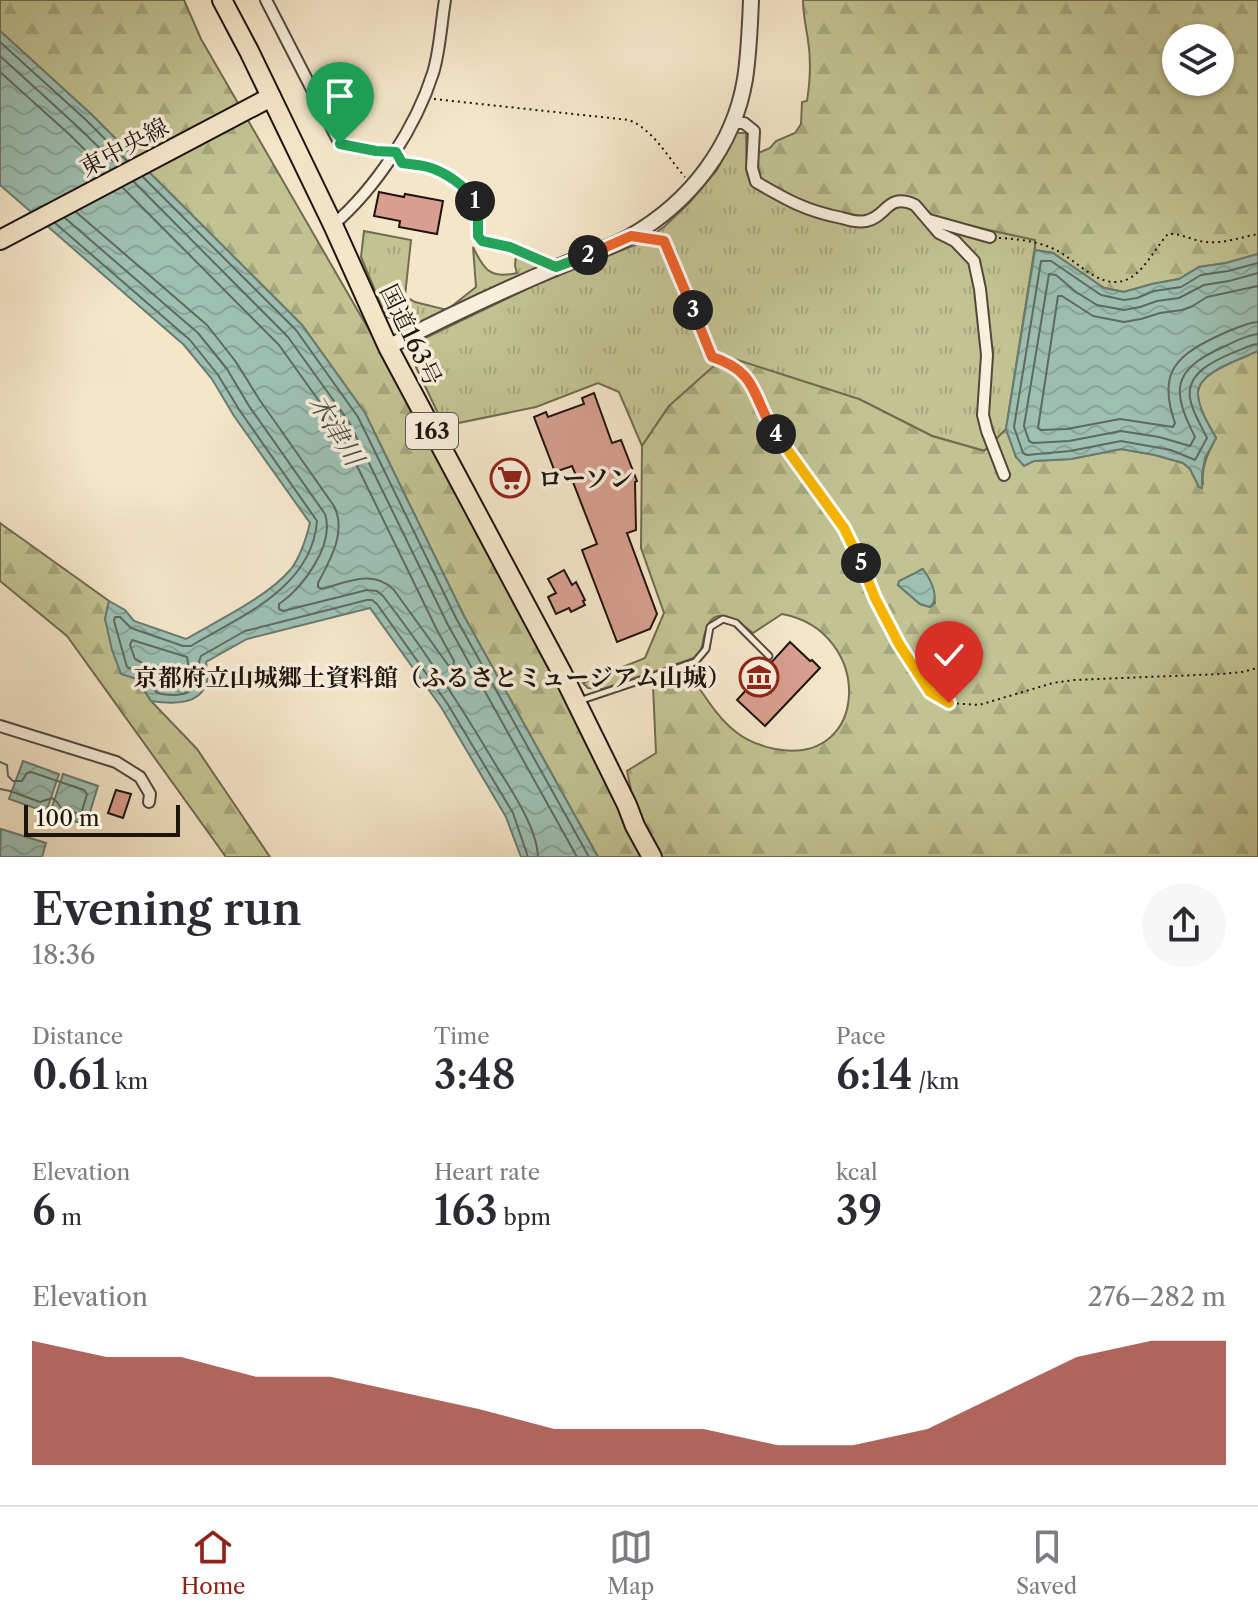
<!DOCTYPE html>
<meta charset="utf-8">
<style>
:root{--surface:#fff;--page:#f7f7f7;--text:#2b2b33;--muted:#7c7c81;--line:#e1e1e2;--accent:#8f2418}
body{margin:0;font-family:"Libre Caslon Text","Noto Serif JP",serif;background:var(--page);color:var(--text);height:100vh;display:flex;flex-direction:column;font-size:30px;white-space:nowrap}
*{box-sizing:border-box;margin:0}
p{font-size:26px;color:var(--muted)}
.icon{flex:none;width:44px;height:44px;fill:none;stroke:currentColor;stroke-width:2;stroke-linecap:round;stroke-linejoin:round}
.map{position:relative;height:857px;overflow:hidden}
.sheet{display:flex;flex-direction:column;background:var(--surface);flex:1}
.sheet>*{flex:none}
.fabs{position:absolute;left:1162px;top:24px;display:grid;gap:16px}
.fabs a{display:grid;place-items:center;width:72px;height:72px;border-radius:50%;background:var(--surface);box-shadow:0 2px 6px #0004;font-size:40px}
.scale{position:absolute;left:24px;bottom:20px;width:156px;box-sizing:border-box;padding-left:8px;border:4px solid #1e140e;border-top:0;font-size:22px;line-height:28px;white-space:nowrap;color:#1e140e;-webkit-text-stroke:6px #f8efdd;paint-order:stroke}
.pin{position:absolute;display:grid;place-items:center;width:68px;height:68px;color:#fff;margin:-82px -34px;border-radius:50% 50% 50% 0;rotate:-45deg;box-shadow:0 0 8px #0007}
.pin .icon{rotate:45deg}
.km{position:absolute;width:40px;height:40px;margin:-20px;border-radius:50%;background:#222;color:#fff;font-size:22px;line-height:40px;text-align:center}
.round{display:grid;place-items:center;flex:none;width:84px;height:84px;border-radius:42px;background:var(--page)}
.headline{display:flex;align-items:center;justify-content:space-between;height:136px;padding:0 32px}
h1{font-size:44px;font-weight:600;line-height:60px}
.metrics{display:grid;grid-template-columns:repeat(3,1fr);gap:12px;height:136px;padding:8px 32px}
.metrics div{display:grid;align-content:center}
.metrics b{font-size:40px;font-weight:600}
.metrics small{font-size:22px;font-weight:400}
.metrics p{font-size:22px}
.chart{height:224px;padding:16px 32px}
.chart p{display:flex;justify-content:space-between}
.chart svg{width:100%;height:144px;margin-top:8px;fill:var(--accent);opacity:.7}
.dock{display:flex;justify-content:space-around;align-items:center;height:112px;border-top:2px solid var(--line);background:var(--surface);font-size:22px;color:var(--muted)}
.dock a{display:grid;justify-items:center;gap:4px}
.dock .selected{color:var(--accent)}
.map>svg:first-child{display:block}
.grass{fill:url(#grass-tufts);stroke:#706c50;stroke-width:2}
.forest{fill:url(#forest-firs);stroke:#706c50;stroke-width:2;fill-rule:evenodd}
.water{fill:url(#water-waves);stroke:#6a7b71;stroke-width:2}
.lines{fill:none;stroke-linecap:round;stroke-linejoin:round}
.shore{stroke:#5e6a60;stroke-width:2}
.building{fill:#d89e90;stroke:#1e140e;stroke-width:2}
.service-casing{stroke:#54483d;stroke-width:9}
.minor-casing{stroke:#54483d;stroke-width:14}
.tertiary-casing{stroke:#54483d;stroke-width:18}
.trunk-casing{stroke:#1e140e;stroke-width:22}
.path{stroke:#1e140e;stroke-width:2;stroke-dasharray:2 4;stroke-linecap:butt}
.service{stroke:#f8efdd;stroke-width:5}
.minor{stroke:#f8efdd;stroke-width:10}
.tertiary{stroke:#f8efdd;stroke-width:14}
.trunk{stroke:#f5e6ca;stroke-width:18}
.split-1-casing{stroke:#fff;stroke-width:16}
.split-2-casing{stroke:#fff;stroke-width:16}
.split-3-casing{stroke:#fff;stroke-width:16}
.split-4-casing{stroke:#fff;stroke-width:16}
.split-5-casing{stroke:#fff;stroke-width:16}
.split-6-casing{stroke:#fff;stroke-width:16}
.split-1{stroke:#22a559;stroke-width:10}
.split-2{stroke:#22a559;stroke-width:10}
.split-3{stroke:#f0652b;stroke-width:10}
.split-4{stroke:#f0652b;stroke-width:10}
.split-5{stroke:#f5b400;stroke-width:10}
.split-6{stroke:#f5b400;stroke-width:10}
.labels{text-anchor:middle;dominant-baseline:central;stroke-width:7;stroke-linejoin:round;paint-order:stroke}
.shield{fill:#f8efdd;stroke:#5f564c;stroke-width:2}
.shield-label{font-size:22px;font-weight:bold;fill:#1e140e}
.street-label{font-size:24px;fill:#1e140e;stroke:#f8efdd}
.poi-label{font-size:24px;font-weight:bold;fill:#1e140e;stroke:#f8efdd;text-anchor:start}
.water-label{font-size:26px;font-style:italic;fill:#4a5048;stroke:#f8efdd}
</style>
<div class="map">
<svg width="1258" height="857" viewBox="0 0 1258 857">
<defs>
<pattern id="grass-tufts" width="24" height="20" patternUnits="userSpaceOnUse" patternTransform="scale(2)"><rect width="24" height="20" fill="#c2c392"/><path d="M3 7l-1-3M5 7V3M7 7l1-3M15 17l-1-3M17 17v-4M19 17l1-3" fill="none" stroke="#a6a77d"/></pattern>
<pattern id="forest-firs" width="22" height="20" patternUnits="userSpaceOnUse" patternTransform="scale(2)"><rect width="22" height="20" fill="#c2c392"/><path d="M5 1l3.5 6h-7zM16 11l3.5 6h-7z" fill="#a6a77d"/></pattern>
<pattern id="water-waves" width="16" height="10" patternUnits="userSpaceOnUse" patternTransform="scale(2)"><rect width="16" height="10" fill="#9dc0b3"/><path d="M0 5q4-4 8 0t8 0" fill="none" stroke="#87a499"/></pattern>
</defs>
<rect width="100%" height="100%" fill="#f5e6ca"/>
<filter id="stains"><feTurbulence type="fractalNoise" baseFrequency=".0025" numOctaves="4"/><feColorMatrix values="0 0 0 0 .2 0 0 0 0 .09 0 0 0 0 .02 0 0 0 .5 -.17"/></filter>
<radialGradient id="worn" r=".72"><stop offset=".6" stop-color="#630" stop-opacity="0"/><stop offset="1" stop-color="#630" stop-opacity=".3"/></radialGradient>
<g class="grass">
<polygon points="736,133 746,133 747,174 752,184 894,199 929,217 1036,240 1006,429 985,451 932,436 859,399 669,406 642,446 619,392 598,383 536,407 444,426 416,367 420,345 424,343 423,339 535,285 645,241 665,226 690,202 717,170"/>
<path d="M364,231L411,240L405,296L415,302L447,310L476,287L473,247C484,270 490,279 517,273L515,266L516,255L519,254L546,265L416,326L414,322L411,324L386,317L361,257Z"/>
</g>
<g class="forest">
<polygon points="0,0 184,0 201,39 407,396 573,710 645,857 598,857 464,616 365,413 302,325 91,114 0,31"/>
<path d="M803,0H1258V254L1226,263L1199,267L1179,279L1152,284L1124,292L1104,288L1053,253L1035,250V240L929,217L915,201L857,219L799,204L759,182L756,154L770,148L776,141L795,133L801,124L802,102L807,101C810,82 811,59 808,40C806,27 803,14 803,0ZM1176,38H1220V82H1176Z"/>
<path d="M1258,351V857H659L627,792L631,790L627,771L656,753L653,686L690,675C704,694 717,718 736,732C747,741 761,746 775,749C871,767 874,631 782,614L753,633C740,622 715,602 706,630C701,642 705,650 694,658L603,689L588,688L583,683L645,658L664,613L641,548L642,446L669,406L725,356L859,399L932,436L984,451L1006,429L1016,457L1034,461L1071,459L1121,449L1155,455L1183,463L1190,469L1199,487L1203,484C1201,466 1208,453 1216,438C1209,425 1199,410 1198,395C1195,373 1241,359 1258,351ZM922,569C931,578 934,590 935,603L930,607L920,604L898,585Z"/>
<polygon points="0,523 109,601 105,619 137,679 151,701 197,749 270,857 226,857 67,636 0,581"/>
</g>
<g class="water">
<path d="M0,31L91,114L302,325L365,413L464,616L598,857H521L506,817L441,707L370,608L247,639L206,662C207,668 208,676 207,682C200,706 171,704 151,701L137,679L121,674L112,650L105,619L109,601L125,610L134,621L186,639C217,621 269,596 291,569C301,556 306,539 310,523L234,416L212,379L184,345L0,185Z"/>
<path d="M1035,250L1053,253L1104,288L1124,292L1152,284L1179,279L1199,267L1226,263L1258,254V351C1241,359 1195,373 1198,395C1199,410 1209,425 1216,438L1205,458L1202,474V488L1199,487L1190,469L1183,463L1155,455L1121,449L1071,459L1034,461L1024,466L1016,457L1006,429Z"/>
<path d="M923,569C930,579 941,597 930,607L920,604L898,585L899,581Z"/>
<polygon points="23,761 59,774 46,812 9,799"/>
<polygon points="63,774 98,786 86,825 50,813"/>
<polygon points="1,829 46,843 42,857 0,857"/>
</g>
<g class="lines">
<g class="shore">
<polyline points="0,42 85,119 127,161"/>
<polyline points="0,56 78,127 118,166"/>
<polyline points="0,72 70,135 106,171"/>
<polyline points="143,177 296,330 358,417 457,620 589,857"/>
<polyline points="134,182 288,337 349,422 448,625 577,857"/>
<path d="M76,212L207,325L236,362L259,399L334,506C347,532 330,560 318,583V587L322,589C347,582 374,569 394,590L448,665L453,666L454,661L437,630L339,429L279,345L123,188"/>
<path d="M65,218L198,333L227,369L249,406L325,514C335,544 303,588 279,604V609L283,611L367,590L377,591L383,596C425,650 462,708 497,767C512,791 537,828 538,857"/>
<path d="M55,223L190,340L218,375L240,411L317,521C312,588 241,616 191,646H183L131,628L120,617H115L114,621L127,667L143,674L157,693C173,697 197,697 199,675C199,667 197,664 201,656L245,631L367,600H372L377,604L447,703L513,813L528,857"/>
<path d="M1258,263L1228,271L1201,275L1181,287L1154,291L1137,298L1124,300L1101,295L1051,261H1041L1014,427L1023,453L1027,455L1070,451L1121,441L1171,450L1195,460L1207,438C1201,425 1192,412 1190,398C1185,367 1231,354 1252,345L1258,344"/>
<path d="M1258,273L1229,281L1204,285L1179,298L1157,301L1140,307L1124,310L1097,305L1076,292L1056,275L1049,274L1024,426L1029,441L1033,443L1069,441L1121,431L1159,437L1190,446L1195,437C1171,390 1172,370 1223,347C1234,342 1246,335 1258,334"/>
<path d="M1258,286L1207,297L1191,307L1182,310L1160,313L1141,319L1124,322L1093,316L1062,296H1058L1038,428L1041,430L1067,429L1120,419L1173,427L1175,423C1157,372 1176,355 1222,334C1234,329 1245,323 1258,322"/>
<path d="M132,640L187,657C192,680 186,688 162,684L150,667L135,659L130,645Z"/>
<polyline points="0,762 7,765 8,776 13,781 22,781 27,773 31,772 84,790 87,794 82,811 78,814 61,808 57,802 52,798 40,802 10,791 0,789"/>
</g>
</g>
<g class="building">
<polygon points="379,192 404,197 405,194 443,201 437,234 399,227 400,221 374,216"/>
<polygon points="594,393 612,443 621,440 637,481 635,482 636,530 627,533 657,614 650,629 617,642 582,550 597,544 573,482 578,480 572,466 555,472 534,417 546,412 548,417 584,404 582,398"/>
<polygon points="502,464 519,464 519,486 502,493"/>
<polygon points="564,570 572,585 576,582 585,600 583,601 585,605 571,612 569,608 556,614 548,597 556,593 548,579"/>
<polygon points="790,642 810,661 812,660 820,668 765,726 737,700"/>
<polygon points="116,790 131,794 123,818 108,813"/>
</g>
<g class="lines">
<g class="service-casing">
<polyline id="service" points="582,700 695,662 706,649 710,627 723,619 736,623 769,656"/>
</g>
<g class="minor-casing">
<g id="minor">
<polyline points="266,0 340,144 376,151 396,152"/>
<path d="M732,123H744L754,131L752,168L756,182C787,200 806,211 842,218C849,220 858,223 866,221C887,217 887,192 915,205L939,233L955,241L974,261L980,289L987,355L983,415L987,431L1004,475"/>
<polyline points="929,220 990,237"/>
<path d="M333,225C376,188 416,127 433,73C440,50 441,24 445,0"/>
<polyline points="631,236 664,241 712,357 724,361"/>
<polyline points="0,726 116,762 140,777 150,794 149,802"/>
</g>
</g>
<g class="tertiary-casing">
<path id="tertiary" d="M388,347C442,319 497,293 553,269C579,257 607,250 631,236C690,202 734,146 745,79C749,53 750,26 751,0"/>
</g>
<g class="trunk-casing">
<g id="trunk">
<polyline points="222,0 249,51 333,225 388,347 562,673 627,805 635,826 652,857"/>
<polyline points="0,240 271,97"/>
</g>
</g>
<g class="path">
<path d="M434,99L629,120C654,130 668,158 685,177"/>
<path d="M400,160L402,163C410,164 419,165 427,167C446,172 476,189 478,210C480,221 476,231 482,241L499,244L541,260"/>
<path d="M999,238C1018,239 1037,241 1054,249C1081,262 1106,299 1137,273C1149,262 1157,246 1168,234C1181,233 1193,241 1206,242C1223,244 1242,237 1258,234"/>
<polyline points="732,366 741,372 753,386 770,424 844,528 862,565 875,598 899,644 930,692 949,703 979,705 1053,683 1074,680 1222,674 1242,672 1258,668"/>
</g>
<use href="#service" class="service"/>
<use href="#minor" class="minor"/>
<use href="#tertiary" class="tertiary"/>
<use href="#trunk" class="trunk"/>
</g>
<g class="lines">
<g class="split-1-casing">
<path id="split-1" d="M340,144L376,151L396,152L402,163C410,164 420,165 428,167C445,172 466,186 475,201"/>
</g>
<g class="split-2-casing">
<polyline id="split-2" points="475,201 478,207 478,236 482,241 510,247 556,267 588,255"/>
</g>
<g class="split-3-casing">
<polyline id="split-3" points="588,255 631,236 664,241 693,310"/>
</g>
<g class="split-4-casing">
<path id="split-4" d="M693,310L712,357C760,372 752,400 776,434"/>
</g>
<g class="split-5-casing">
<polyline id="split-5" points="776,434 844,528 861,563"/>
</g>
<g class="split-6-casing">
<polyline id="split-6" points="861,563 875,598 899,644 930,692 949,703"/>
</g>
<use href="#split-1" class="split-1"/>
<use href="#split-2" class="split-2"/>
<use href="#split-3" class="split-3"/>
<use href="#split-4" class="split-4"/>
<use href="#split-5" class="split-5"/>
<use href="#split-6" class="split-6"/>
</g>
<defs>
<g id="supermarket-ring" transform="scale(2)"><circle r="9.5" fill="#f8efdd" stroke="#8f2418" stroke-width="1.5"/><path d="M-6-5.5h2.5l.6 2H6L4.5 2H-2.5L-4.4-4H-6ZM-1.5 3.2a1.3 1.3 0 1 0 .1 0ZM3 3.2a1.3 1.3 0 1 0 .1 0Z" fill="#8f2418"/></g>
<g id="museum-ring" transform="scale(2)"><circle r="9.5" fill="#f8efdd" stroke="#8f2418" stroke-width="1.5"/><path d="M0-6L6-3V-2H-6V-3ZM-5-1h2V3h-2ZM-1-1h2V3h-2ZM3-1h2V3H3ZM-6 4H6V6H-6Z" fill="#8f2418"/></g>
</defs>
<g fill-rule="evenodd">
<use href="#supermarket-ring" x="510" y="478"/>
<use href="#museum-ring" x="759" y="677"/>
</g>
<g class="labels">
<rect class="shield" x="406" y="413" width="52" height="36" rx="6"/>
<g class="shield-label">
<text x="432" y="431">163</text>
</g>
<g class="street-label">
<text transform="translate(124 147) rotate(-28)">東中央線</text>
<text transform="translate(411 335) rotate(64)">国道163号</text>
</g>
<g class="poi-label">
<text x="538" y="478">ローソン</text>
<text x="731" y="677" text-anchor="end">京都府立山城郷土資料館（ふるさとミュージアム山城）</text>
</g>
<g class="water-label">
<text transform="translate(336 430) rotate(58)">木津川</text>
</g>
</g>
<rect width="100%" height="100%" filter="url(#stains)"/>
<rect width="100%" height="100%" fill="url(#worn)"/>
</svg>
<div class="fabs">
<a><svg class="icon" aria-label="layers" viewBox="0 0 24 24"><path d="M12 4l9 5-9 5-9-5zM3 14l9 5 9-5"/></svg></a>
</div>
<div class="scale">100 m</div>
<div class="pin" style="left:340px;top:144px;background:#1e9e55"><svg class="icon" aria-label="arrive" viewBox="0 0 24 24"><path d="M6 21V4h12l-3 4 3 4H6"/></svg></div>
<div class="pin" style="left:949px;top:703px;background:#d93025"><svg class="icon" aria-label="check" viewBox="0 0 24 24"><path d="M5 12l5 5 9-10"/></svg></div>
<b class="km" style="left:475px;top:201px">1</b>
<b class="km" style="left:588px;top:255px">2</b>
<b class="km" style="left:693px;top:310px">3</b>
<b class="km" style="left:776px;top:434px">4</b>
<b class="km" style="left:861px;top:563px">5</b>
</div>
<section class="sheet">
<div class="headline"><div><h1>Evening run</h1><p>18:36</p></div><a class="round"><svg class="icon" aria-label="share" viewBox="0 0 24 24"><path d="M12 15V3M7 8l5-5 5 5M5 13v7h14v-7"/></svg></a></div>
<div class="metrics">
<div><p>Distance</p><b>0.61<small> km</small></b></div>
<div><p>Time</p><b>3:48</b></div>
<div><p>Pace</p><b>6:14<small> /km</small></b></div>
</div>
<div class="metrics">
<div><p>Elevation</p><b>6<small> m</small></b></div>
<div><p>Heart rate</p><b>163<small> bpm</small></b></div>
<div><p>kcal</p><b>39</b></div>
</div>
<div class="chart"><p><span>Elevation</span>276–282 m</p>
<svg viewBox="0 0 160 44" preserveAspectRatio="none"><path d="M0 44V6L10 11L20 11L30 17L40 17L50 22L60 27L70 33L80 33L90 33L100 38L110 38L120 33L130 22L140 11L150 6L160 6V44z"/></svg>
</div>
</section>
<nav class="dock">
<a class="selected"><svg class="icon" aria-label="home" viewBox="0 0 24 24"><path d="M3 11l9-7 9 7M6 9v11h12V9"/></svg>Home</a>
<a><svg class="icon" aria-label="map" viewBox="0 0 24 24"><path d="M3 6l6-2 6 2 6-2v14l-6 2-6-2-6 2zM9 4v14M15 6v14"/></svg>Map</a>
<a><svg class="icon" aria-label="saved" viewBox="0 0 24 24"><path d="M7 4h10v16l-5-4-5 4z"/></svg>Saved</a>
</nav>
